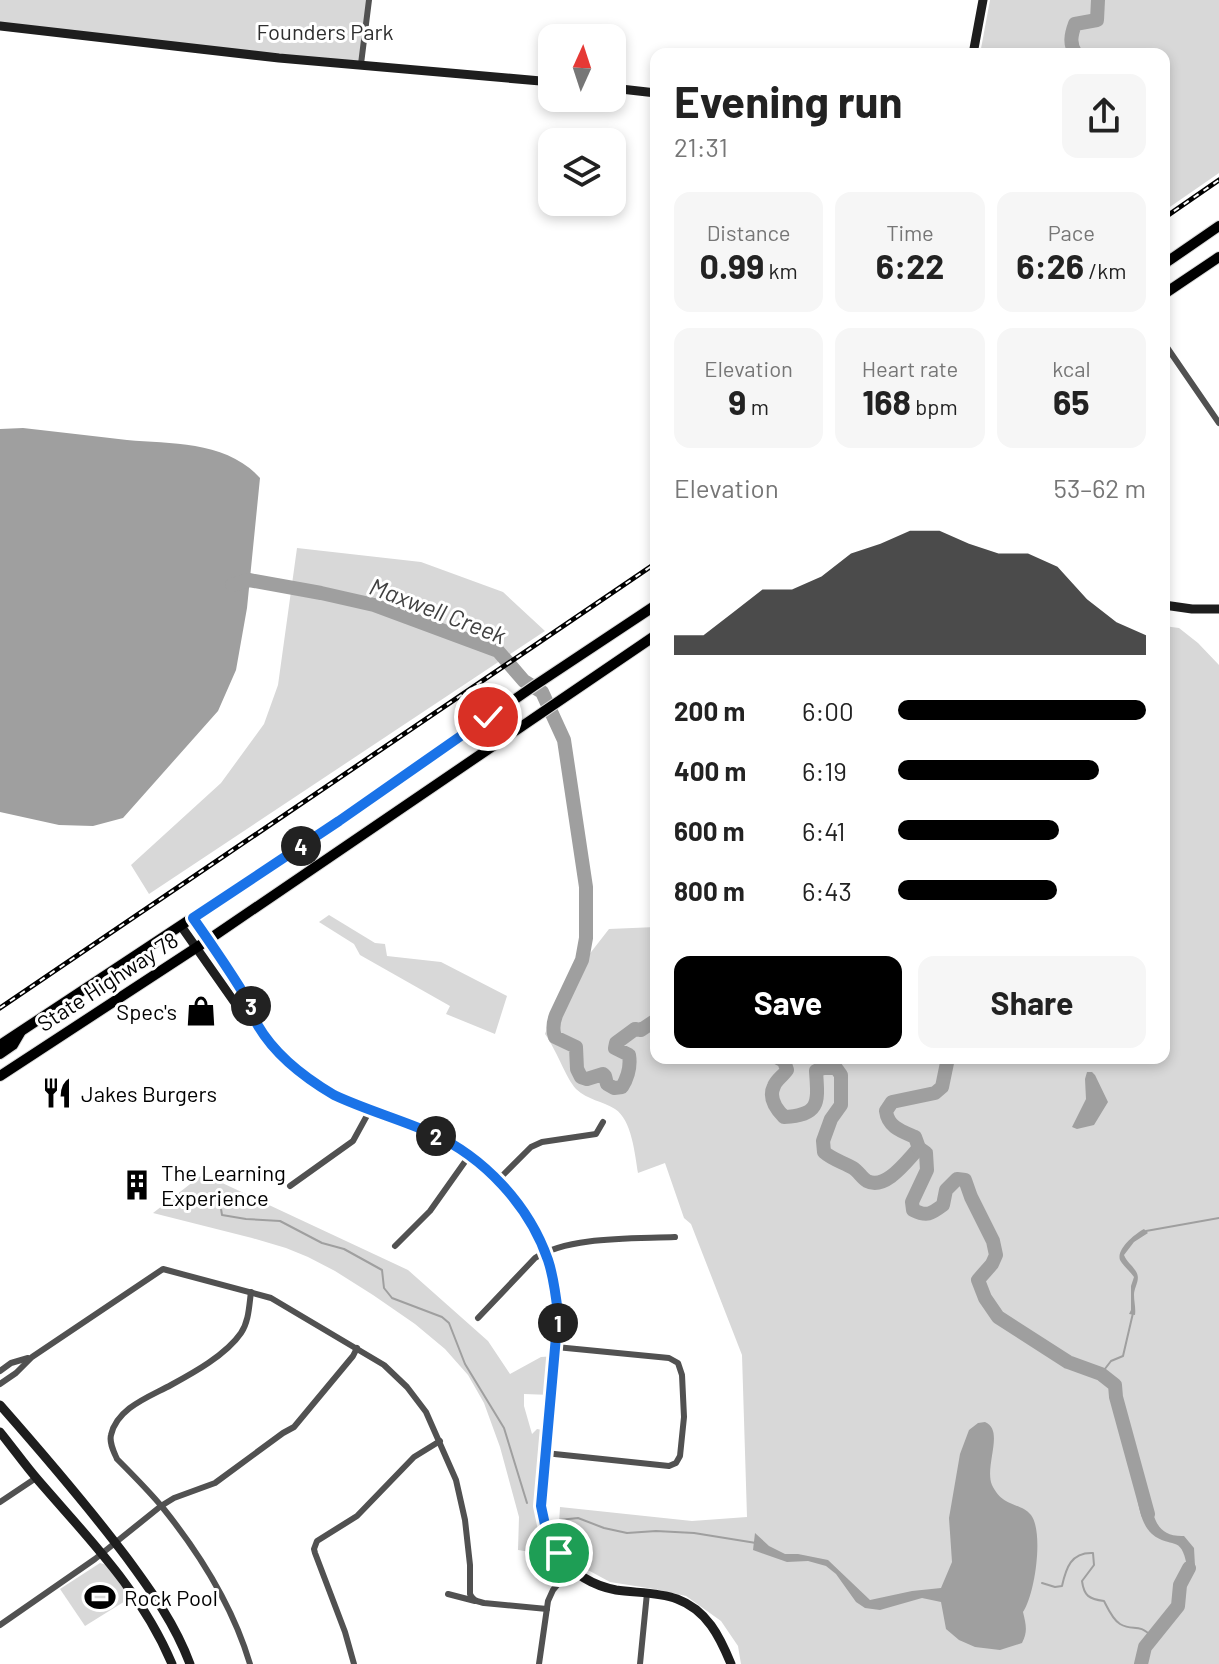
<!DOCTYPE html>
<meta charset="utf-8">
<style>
:root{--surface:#fff;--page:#f6f6f6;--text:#222;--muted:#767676;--accent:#000}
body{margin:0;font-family:Barlow,sans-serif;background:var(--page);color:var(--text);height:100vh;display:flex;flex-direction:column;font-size:30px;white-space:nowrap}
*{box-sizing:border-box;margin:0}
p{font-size:26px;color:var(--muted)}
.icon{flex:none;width:44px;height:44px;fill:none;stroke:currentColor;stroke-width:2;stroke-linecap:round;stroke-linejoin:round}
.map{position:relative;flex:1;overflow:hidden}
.drawer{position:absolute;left:650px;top:48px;width:520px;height:1016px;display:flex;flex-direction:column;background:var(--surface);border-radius:16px;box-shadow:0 4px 12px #0003}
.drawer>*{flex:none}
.needle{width:52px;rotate:3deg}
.tools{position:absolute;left:538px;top:24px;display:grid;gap:16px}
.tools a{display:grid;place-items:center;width:88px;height:88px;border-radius:16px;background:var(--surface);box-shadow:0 4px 12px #0003;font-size:40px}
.pin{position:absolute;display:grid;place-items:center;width:68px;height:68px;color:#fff;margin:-34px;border:4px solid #fff;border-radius:50%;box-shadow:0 2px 8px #0007}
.km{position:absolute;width:40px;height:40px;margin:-20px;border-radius:50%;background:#222;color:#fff;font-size:22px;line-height:40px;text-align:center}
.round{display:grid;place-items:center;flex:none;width:84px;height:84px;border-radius:16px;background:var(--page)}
.headline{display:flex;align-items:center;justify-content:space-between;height:136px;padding:0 24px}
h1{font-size:44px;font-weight:700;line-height:60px}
.figures{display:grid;grid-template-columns:repeat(3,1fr);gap:12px;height:136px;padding:8px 24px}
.figures div{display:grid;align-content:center;border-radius:16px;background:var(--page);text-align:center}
.figures b{font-size:34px;font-weight:700}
.figures small{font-size:22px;font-weight:400}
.figures p{font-size:22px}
.chart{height:224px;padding:16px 24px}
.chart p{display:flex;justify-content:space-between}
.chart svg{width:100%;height:144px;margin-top:8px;fill:var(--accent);opacity:.7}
.button{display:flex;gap:16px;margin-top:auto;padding:16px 24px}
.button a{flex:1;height:92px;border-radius:16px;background:var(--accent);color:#fff;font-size:32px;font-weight:700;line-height:92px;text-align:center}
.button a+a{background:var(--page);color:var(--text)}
ul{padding:0 24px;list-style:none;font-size:26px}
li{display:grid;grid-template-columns:128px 96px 1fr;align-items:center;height:60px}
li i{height:20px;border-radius:10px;background:var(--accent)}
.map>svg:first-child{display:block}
.green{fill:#d8d8d8}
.water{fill:#9f9f9f}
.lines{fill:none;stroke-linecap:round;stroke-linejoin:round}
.stream{stroke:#9f9f9f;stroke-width:2}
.river{stroke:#9f9f9f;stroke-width:14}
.primary-casing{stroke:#dbdbdb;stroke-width:12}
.street{stroke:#515151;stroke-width:6}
.secondary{stroke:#1e1e1e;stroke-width:9}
.primary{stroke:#000;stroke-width:10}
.rail-casing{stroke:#000;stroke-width:5}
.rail{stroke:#fff;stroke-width:2;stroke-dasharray:6;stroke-linecap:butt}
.route-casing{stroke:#fff;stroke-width:16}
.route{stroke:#1a73e8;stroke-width:10}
.labels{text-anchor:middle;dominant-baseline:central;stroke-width:6;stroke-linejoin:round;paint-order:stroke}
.park-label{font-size:22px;fill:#2f2f2f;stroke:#fff}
.street-label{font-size:22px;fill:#000;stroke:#fff}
.poi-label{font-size:22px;fill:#000;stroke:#fff;text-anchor:start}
.water-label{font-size:24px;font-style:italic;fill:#404040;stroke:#fff}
</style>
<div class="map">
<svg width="1219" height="1664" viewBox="0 0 1219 1664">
<rect width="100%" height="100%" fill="#fff"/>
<g class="green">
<polygon points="0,0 367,0 361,64 0,26"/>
<polygon points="990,0 1219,0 1219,173 1164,211 1164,54 980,54"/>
<polygon points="297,548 421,562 503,592 545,631 149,894 131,865 221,783 264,724 278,685"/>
<path d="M1164,626L1179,628L1198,643L1219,665V1664H741L738,1646L721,1621L686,1596L654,1589L610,1582L575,1563L558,1541L560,1507L692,1521L747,1517L742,1355L691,1224L684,1218L665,1163L638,1173C635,1155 632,1120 615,1109C602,1101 588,1100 576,1089C566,1078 556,1049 545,1034L560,992L609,929L656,927V1058H1164Z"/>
<polygon points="329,915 375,943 385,944 387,956 441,962 507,996 495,1034 446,1014 450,1006 360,955 354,944 319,922"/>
<path d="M203,1174L408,1270L488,1341L510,1374L541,1357L556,1356L551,1395L524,1394V1406L532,1434L537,1429L542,1430C541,1459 533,1491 537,1519C539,1531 546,1544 550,1555L518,1550L519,1517L500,1447L484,1403L468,1375L445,1349L415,1324L373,1295L335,1271L308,1257L286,1248L252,1238L153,1213Z"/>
<polygon points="100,1563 107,1565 130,1598 85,1626 60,1589"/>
</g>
<g class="water">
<path d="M23,428C58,432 93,436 127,440C172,444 227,441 260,478L247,608L236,670L218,711L123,818L93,826L59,825L0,812V429Z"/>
<polygon points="1087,1072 1092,1072 1095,1075 1108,1102 1094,1125 1077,1129 1072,1127 1086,1099 1085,1079"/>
<path d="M1144,1229L1148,1233L1134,1242L1124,1255C1127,1262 1131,1264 1135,1270C1142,1279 1134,1286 1134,1295C1134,1302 1136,1308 1135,1315L1129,1314L1131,1310V1286L1134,1277C1130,1271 1123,1266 1120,1260C1116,1249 1136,1233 1144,1229Z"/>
<path d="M985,1422C1005,1430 984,1466 992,1485C1003,1508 1020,1502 1031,1515C1044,1532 1035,1595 1023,1612C1026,1625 1028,1631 1022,1643L1000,1650L975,1647L959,1640L946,1629L941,1602L922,1598L880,1610L865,1608L856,1602L836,1574L826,1566L808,1561L787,1562L753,1550L755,1533L769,1546L785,1554H798L828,1560L870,1600L912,1591L941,1588L952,1562L949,1518L960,1454L969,1430L978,1423Z"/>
<path d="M1149,1497C1154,1519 1157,1537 1184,1536L1194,1548L1195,1566L1185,1590L1176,1579L1187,1566C1181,1533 1171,1550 1152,1534C1142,1525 1140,1511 1137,1498Z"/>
</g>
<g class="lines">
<g class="stream">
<polyline points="191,1195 219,1196 222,1215 246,1219 280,1221 322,1243 344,1249 382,1270 384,1288 392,1298 442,1317 449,1323 465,1364 504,1428 527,1503"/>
<polyline points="1146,1231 1219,1218"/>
<polyline points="1101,1374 1111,1361 1123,1356 1133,1313"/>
<polyline points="559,1520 578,1518 604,1528 627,1533 656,1531 694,1533 756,1543"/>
<path d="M1042,1583L1055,1587L1062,1586C1066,1568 1071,1552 1093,1553L1094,1565L1082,1581C1084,1596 1089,1599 1104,1601C1108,1609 1113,1620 1120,1624C1134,1632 1138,1622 1152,1637"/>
</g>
<g class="river">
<path d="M1076,54C1069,44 1071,35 1075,24L1097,20L1098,0"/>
<path d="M232,585L249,580L321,593L374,605L498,651L524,681L542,692L564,740L586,887V938L582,960L556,1015C553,1023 552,1029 555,1037L576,1047L577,1069L581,1077L587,1079L603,1074L605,1076L607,1084L614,1088L622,1087C628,1077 631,1067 629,1055L615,1048L616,1043L635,1029L641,1030L656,1020"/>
<path d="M778,1058L784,1061L787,1070C784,1075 776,1080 774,1086C768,1098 776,1109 784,1117C821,1115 818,1102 816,1071L823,1068H836L841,1075V1105L831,1119L823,1141L824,1152C833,1160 843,1162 853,1168C858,1171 862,1178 867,1181C886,1191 908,1159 919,1148"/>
<path d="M948,1058L942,1087L935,1093L892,1102L886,1111C888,1127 901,1131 915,1137L919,1148L926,1153L927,1170L912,1202L913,1210C927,1217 931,1214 943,1205L946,1190L957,1179L965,1180L971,1197L993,1241L996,1255L992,1264L978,1280L985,1298L998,1317L1068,1362L1101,1374L1115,1385L1116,1397L1148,1514"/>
<polyline points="1141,1664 1145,1647 1178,1606 1180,1585 1189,1568"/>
</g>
<g class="primary-casing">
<g id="primary">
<polyline points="1164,264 1219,226"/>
<polyline points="1164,294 1219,257"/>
<polyline points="0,1045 339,821 534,686 656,605"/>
<polyline points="0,1054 13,1045 20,1033"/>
<polyline points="0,1076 208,940 656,635"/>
</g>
</g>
<g class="street">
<polyline points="361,64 369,0"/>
<polyline points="1164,343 1219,423"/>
<polyline points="498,1180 531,1147 542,1142 596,1134 603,1122"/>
<polyline points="290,1186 353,1141 370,1110"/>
<polyline points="395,1246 430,1211 469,1156"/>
<path d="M478,1318L535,1258C569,1236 634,1239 675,1237"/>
<polyline points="0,1371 11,1363 28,1358"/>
<path d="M0,1384L16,1373L32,1357L163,1269L271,1298L384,1365L407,1387L426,1412L456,1480L465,1520L470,1565V1594C473,1601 477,1601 484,1603L547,1609"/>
<polyline points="545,1453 669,1466 676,1463 680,1456 684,1417 682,1375 678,1363 669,1358 556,1347"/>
<polyline points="0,1502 36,1478"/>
<polyline points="448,1594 475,1601"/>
<polyline points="0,1625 95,1559 161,1506 174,1498 215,1483 283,1433 294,1427 353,1356 357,1348"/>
<path d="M250,1664C233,1607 200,1554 163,1508C149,1491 133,1475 117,1459C114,1452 109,1443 111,1435C117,1408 149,1397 171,1385C193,1373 226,1355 241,1333C249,1321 249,1306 251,1292"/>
<polyline points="354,1664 345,1632 315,1553 314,1549 317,1541 357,1516 414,1457 440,1441"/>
<polyline points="539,1664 548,1601 553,1590 570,1569"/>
<polyline points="640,1664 647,1593"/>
</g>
<g class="secondary">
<polyline points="0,26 279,58 552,82"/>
<polyline points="973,54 983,0"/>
<polyline points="612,88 656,93"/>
<polyline points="1164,605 1192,609 1219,609"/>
<path d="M193,918C212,945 231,972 248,1001C252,1008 253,1017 257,1024C274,1054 305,1078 334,1095C366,1110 399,1119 431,1133C484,1157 529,1205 548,1260C554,1278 556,1296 558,1314L541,1496C541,1542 569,1581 616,1590C636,1593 658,1592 677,1599C707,1610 720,1637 731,1664"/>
<polyline points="181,926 240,1010 256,1022"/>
<path d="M0,1405C44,1455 87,1505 127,1558C152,1592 175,1624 190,1664"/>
<path d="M0,1432C13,1448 25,1465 38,1480C88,1538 142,1592 172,1664"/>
</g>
<use href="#primary" class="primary"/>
<g class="rail-casing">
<g id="rail">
<polyline points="1164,218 1219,180"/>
<polyline points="0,1008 656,563"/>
</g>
</g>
<use href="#rail" class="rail"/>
</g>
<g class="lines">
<g class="route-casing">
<path id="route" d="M488,717L339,821L193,918C212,945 231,972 248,1001C252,1008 253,1017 257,1024C274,1054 305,1078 334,1095C366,1110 399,1119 431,1133C484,1157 529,1205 548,1260C554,1278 556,1296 558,1314L541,1506L547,1534L559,1553"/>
</g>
<use href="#route" class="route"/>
</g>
<defs>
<g id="shop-bare" transform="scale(2.4)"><path d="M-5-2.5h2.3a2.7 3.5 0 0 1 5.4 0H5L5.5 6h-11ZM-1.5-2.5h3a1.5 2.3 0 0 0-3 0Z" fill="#000" stroke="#fff" stroke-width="2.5" paint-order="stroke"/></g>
<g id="restaurant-bare" transform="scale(2.4)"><path d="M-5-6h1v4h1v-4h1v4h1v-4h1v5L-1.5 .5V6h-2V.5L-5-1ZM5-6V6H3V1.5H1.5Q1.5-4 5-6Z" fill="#000" stroke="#fff" stroke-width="2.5" paint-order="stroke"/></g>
<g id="building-bare" transform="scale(2.4)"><path d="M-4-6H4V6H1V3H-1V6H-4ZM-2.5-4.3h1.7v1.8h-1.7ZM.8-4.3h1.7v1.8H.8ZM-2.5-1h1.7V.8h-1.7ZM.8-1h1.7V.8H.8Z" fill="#000" stroke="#fff" stroke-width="2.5" paint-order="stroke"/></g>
<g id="stadium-bare" transform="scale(2.4)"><path d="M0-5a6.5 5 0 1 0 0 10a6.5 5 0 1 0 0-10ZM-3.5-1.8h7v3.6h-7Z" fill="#000" stroke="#fff" stroke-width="2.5" paint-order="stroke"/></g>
</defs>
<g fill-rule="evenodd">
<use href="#shop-bare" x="201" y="1011"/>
<use href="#restaurant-bare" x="57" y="1093"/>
<use href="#building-bare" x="137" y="1185"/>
<use href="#stadium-bare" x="100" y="1597"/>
</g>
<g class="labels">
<g class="park-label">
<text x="325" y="31">Founders Park</text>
</g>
<g class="street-label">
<text transform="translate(107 981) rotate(-33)">State Highway 78</text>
</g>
<g class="poi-label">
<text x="177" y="1011" text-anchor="end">Spec's</text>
<text x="81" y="1093">Jakes Burgers</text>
<text x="161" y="1172">The Learning<tspan x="161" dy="25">Experience</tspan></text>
<text x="124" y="1597">Rock Pool</text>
</g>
<g class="water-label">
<text transform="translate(438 610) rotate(21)">Maxwell Creek</text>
</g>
</g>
</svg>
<div class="tools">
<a><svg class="needle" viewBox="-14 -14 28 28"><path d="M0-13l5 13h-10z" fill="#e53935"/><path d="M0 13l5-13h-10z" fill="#767676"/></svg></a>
<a><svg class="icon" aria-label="layers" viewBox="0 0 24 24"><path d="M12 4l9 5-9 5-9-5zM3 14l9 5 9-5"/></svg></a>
</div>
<div class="pin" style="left:559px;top:1553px;background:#1e9e55"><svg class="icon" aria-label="arrive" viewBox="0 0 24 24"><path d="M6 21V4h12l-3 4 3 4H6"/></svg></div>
<div class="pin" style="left:488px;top:717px;background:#d93025"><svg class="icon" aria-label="check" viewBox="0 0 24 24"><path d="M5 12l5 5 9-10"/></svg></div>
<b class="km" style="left:558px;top:1323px">1</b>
<b class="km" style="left:436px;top:1136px">2</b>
<b class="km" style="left:251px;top:1006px">3</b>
<b class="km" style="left:301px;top:846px">4</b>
<section class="drawer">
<div class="headline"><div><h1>Evening run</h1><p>21:31</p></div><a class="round"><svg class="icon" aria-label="share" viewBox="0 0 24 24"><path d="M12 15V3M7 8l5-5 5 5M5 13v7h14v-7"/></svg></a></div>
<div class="figures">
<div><p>Distance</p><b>0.99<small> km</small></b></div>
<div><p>Time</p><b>6:22</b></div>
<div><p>Pace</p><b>6:26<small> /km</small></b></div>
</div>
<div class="figures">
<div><p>Elevation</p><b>9<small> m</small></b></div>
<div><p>Heart rate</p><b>168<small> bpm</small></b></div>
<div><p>kcal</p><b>65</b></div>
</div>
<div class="chart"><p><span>Elevation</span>53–62 m</p>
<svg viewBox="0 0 160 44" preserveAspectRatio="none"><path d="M0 44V38L10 38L20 31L30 24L40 24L50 20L60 13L70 10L80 6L90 6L100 10L110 13L120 13L130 17L140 27L150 34L160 38V44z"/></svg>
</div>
<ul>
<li><b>200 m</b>6:00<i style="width:100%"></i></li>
<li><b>400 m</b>6:19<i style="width:81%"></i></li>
<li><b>600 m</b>6:41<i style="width:65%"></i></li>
<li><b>800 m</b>6:43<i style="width:64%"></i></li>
</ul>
<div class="button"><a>Save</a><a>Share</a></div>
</section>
</div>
